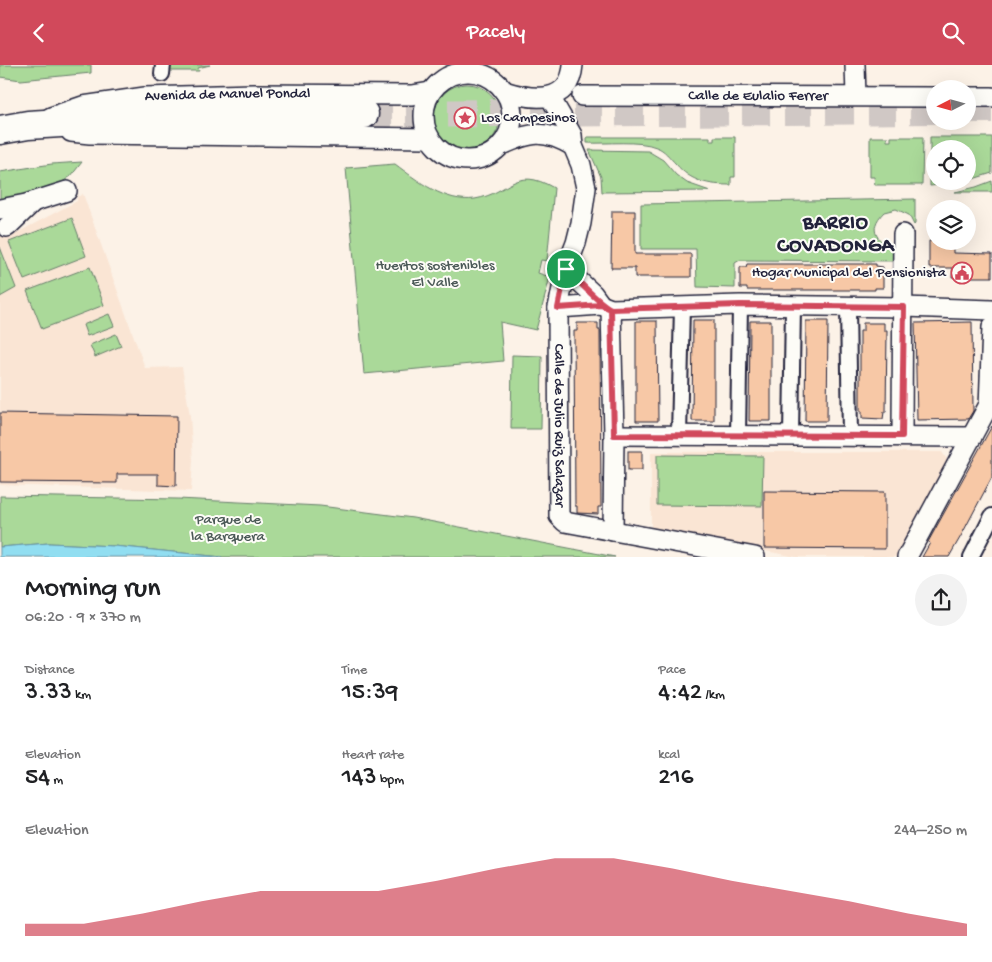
<!DOCTYPE html>
<meta charset="utf-8">
<style>
:root{--surface:#fff;--page:#f2f2f2;--text:#202124;--muted:#757577;--accent:#d1495b}
body{margin:0;font-family:"Gochi Hand",sans-serif;background:var(--page);color:var(--text);height:100vh;display:flex;flex-direction:column;font-size:19px;white-space:nowrap}
*{box-sizing:border-box;margin:0}
p{font-size:16px;color:var(--muted)}
.icon{flex:none;width:28px;height:28px;fill:none;stroke:currentColor;stroke-width:2;stroke-linecap:round;stroke-linejoin:round}
.map{position:relative;height:492px;overflow:hidden}
.details{display:flex;flex-direction:column;background:var(--surface);flex:1}
.details>*{flex:none}
.needle{width:32px;rotate:264deg}
.tools{position:absolute;left:926px;top:15px;display:grid;gap:10px}
.tools a{display:grid;place-items:center;width:50px;height:50px;border-radius:50%;background:var(--surface);box-shadow:0 5px 20px #0002;font-size:25px}
.pin{position:absolute;display:grid;place-items:center;width:42px;height:42px;color:#fff;margin:-21px;border:2px solid #fff;border-radius:50%;box-shadow:0 1px 5px #0007}
.round{display:grid;place-items:center;flex:none;width:52px;height:52px;border-radius:26px;background:var(--page)}
.overview{display:flex;align-items:center;justify-content:space-between;height:85px;padding:0 25px}
h1{font-size:28px;font-weight:600;line-height:38px}
.stats{display:grid;grid-template-columns:repeat(3,1fr);gap:8px;height:85px;padding:5px 25px}
.stats div{display:grid;align-content:center}
.stats b{font-size:25px;font-weight:600}
.stats small{font-size:14px;font-weight:400}
.stats p{font-size:14px}
.chart{height:140px;padding:10px 25px}
.chart p{display:flex;justify-content:space-between}
.chart svg{width:100%;height:90px;margin-top:5px;fill:var(--accent);opacity:.7}
header{display:flex;justify-content:space-between;align-items:center;height:65px;padding:0 25px;background:var(--accent);color:#fff;font-size:22px;font-weight:600}
.map>svg:first-child{display:block}
.built{fill:#fae5d4}
.green{fill:#aad999;stroke:#667e6a;fill-rule:evenodd}
.water{fill:#91def1;stroke:#6593a8}
.building{fill:#f7c8a6;stroke:#22223b}
.lines{fill:none;stroke-linecap:round;stroke-linejoin:round}
.primary-tunnel{stroke:#d0c8c5;stroke-width:28;stroke-dasharray:28 14;stroke-linecap:butt}
.pedestrian-casing{stroke:#22223b;stroke-width:18}
.minor-casing{stroke:#22223b;stroke-width:22}
.primary-casing{stroke:#22223b;stroke-width:31}
.pedestrian{stroke:#fdfcf7;stroke-width:14}
.minor{stroke:#fdfcf7;stroke-width:19}
.primary{stroke:#fdfcf7;stroke-width:28}
.route-casing{stroke:#fff;stroke-width:10}
.route{stroke:#d1495b;stroke-width:6}
.labels{text-anchor:middle;dominant-baseline:central;stroke-width:4;stroke-linejoin:round;paint-order:stroke}
.street-label{font-size:15px;fill:#22223b;stroke:#fdfcf7}
.poi-label{font-size:15px;fill:#22223b;stroke:#fdfcf7;text-anchor:start}
.park-label{font-size:15px;fill:#4b5957;stroke:#fdfcf7}
.district-label{font-size:20px;font-weight:bold;letter-spacing:1px;fill:#22223b;stroke:#fdfcf7}
</style>
<header><svg class="icon" aria-label="back" viewBox="0 0 24 24"><path d="M15 5l-7 7 7 7"/></svg>Pacely<svg class="icon" aria-label="search" viewBox="0 0 24 24"><circle cx="10" cy="10" r="6"/><path d="M15 15l6 6"/></svg></header>
<div class="map">
<svg width="992" height="492" viewBox="0 0 992 492">
<rect width="100%" height="100%" fill="#fcf2e7"/>
<filter id="ink" filterUnits="userSpaceOnUse"><feTurbulence type="fractalNoise" baseFrequency=".02" numOctaves="2"/><feDisplacementMap in="SourceGraphic" scale="10" xChannelSelector="R" yChannelSelector="G"/><feConvolveMatrix kernelMatrix="1 2 1 2 8 2 1 2 1" color-interpolation-filters="sRGB"/></filter>
<g filter="url(#ink)">
<g class="built">
<polygon points="83,129 145,303 182,302 190,351 193,395 191,426 0,420 0,157 15,169 77,136 77,132"/>
<polygon points="651,387 942,387 948,396 898,492 797,492 651,464"/>
</g>
<g class="green">
<polygon points="0,0 91,0 91,8 21,15 0,12"/>
<polygon points="165,0 210,0 198,3 199,6 165,6"/>
<circle cx="467" cy="52" r="33"/>
<path d="M587,72H710V76H714V72H735V112H731V120C709,120 691,117 676,99C669,92 665,85 656,82C640,75 605,79 587,78Z"/>
<polygon points="870,72 887,72 887,76 891,76 891,72 923,72 922,120 875,120 874,112 870,112"/>
<path d="M930,72H992V108L960,118L930,121ZM935,84H968V116H935Z"/>
<polygon points="589,85 648,86 663,95 676,110 687,118 710,126 602,127 601,112"/>
<polygon points="82,97 71,111 58,120 0,137 0,107 52,99"/>
<path d="M395,99C418,116 445,138 475,134C511,128 514,100 554,123L547,196L541,195L538,208L550,212L536,265L500,257L503,296L364,309L346,103Z"/>
<polygon points="992,116 992,127 955,127 976,122"/>
<path d="M915,134V159L914,160L909,150L896,144L884,147C866,165 878,178 897,185L900,196L740,195L735,198V223L697,222L696,184H641V139Z"/>
<polygon points="72,153 86,191 24,215 9,177"/>
<polygon points="0,182 16,223 0,232"/>
<polygon points="90,202 104,240 42,264 27,226"/>
<polygon points="109,249 114,261 87,271 83,260"/>
<polygon points="116,269 121,281 95,292 90,280"/>
<polygon points="512,290 542,291 541,364 511,364"/>
<polygon points="657,390 763,391 762,441 657,440"/>
<polygon points="0,431 178,434 320,441 413,453 615,492 222,492 114,481 49,478 0,482"/>
</g>
<polygon class="water" points="49,478 114,481 222,492 0,492 0,482"/>
<g class="building">
<polygon points="612,146 635,146 635,189 691,189 691,212 635,212 635,203 611,203"/>
<polygon points="929,176 953,176 953,188 992,189 992,212 952,212 953,203 929,203"/>
<polygon points="747,199 876,199 876,201 883,202 883,223 875,223 875,225 747,225 747,223 740,223 740,202 746,202"/>
<polygon points="693,255 714,255 714,356 692,356"/>
<polygon points="636,256 657,256 658,356 636,356"/>
<polygon points="750,256 771,256 771,356 749,356"/>
<polygon points="806,256 828,256 827,356 805,356"/>
<polygon points="972,257 973,346 968,354 917,355 915,258"/>
<polygon points="577,258 598,258 598,265 600,265 601,442 598,442 598,449 577,448 577,441 575,441 574,266 577,266"/>
<polygon points="863,258 884,258 884,265 887,265 886,347 884,347 883,354 862,353 862,346 860,346 860,266 863,266"/>
<polygon points="0,348 177,351 176,421 158,420 158,409 117,409 117,418 0,417"/>
<polygon points="992,361 992,412 961,471 949,492 922,492 930,478 928,477"/>
<rect x="628" y="386" width="14" height="19"/>
<polygon points="764,426 885,427 885,484 764,483"/>
</g>
<g class="lines">
<g class="primary-tunnel">
<polyline points="968,44 992,44"/>
<polyline points="364,49 935,45"/>
</g>
<g class="pedestrian-casing">
<g id="pedestrian">
<polyline points="162,9 163,0"/>
<polyline points="848,242 850,371"/>
<polyline points="679,371 682,241"/>
<polyline points="738,371 740,240"/>
<polyline points="791,371 793,241"/>
<polyline points="971,492 992,451"/>
</g>
</g>
<g class="minor-casing">
<g id="minor">
<polyline points="855,0 856,31"/>
<circle cx="468" cy="51" r="44"/>
<path d="M504,26C533,35 570,40 573,0"/>
<path id="s1" d="M582,31L935,32"/>
<path id="s2" d="M550,32L572,70L573,81L581,100L586,123L581,158L576,178L566,204L558,243L559,451L565,457L755,492"/>
<polyline points="968,32 992,32"/>
<path id="s3" d="M51,52L83,41L145,32L253,29L412,30L430,27"/>
<polyline points="71,67 90,69 429,73"/>
<path d="M502,80C531,67 544,64 573,81"/>
<polyline points="0,144 26,139 67,126"/>
<polyline points="7,162 33,137"/>
<polyline points="566,204 593,229 601,240"/>
<polyline points="558,243 601,240 611,244 740,240 904,242 992,245"/>
<polyline points="611,244 614,370 613,466"/>
<polyline points="989,342 992,262"/>
<polyline points="614,370 972,372"/>
<polyline points="902,371 903,169"/>
<polyline points="907,492 992,334"/>
</g>
</g>
<g class="primary-casing">
<polyline id="primary" points="0,65 28,60 159,52 364,49"/>
</g>
<use href="#pedestrian" class="pedestrian"/>
<use href="#minor" class="minor"/>
<use href="#primary" class="primary"/>
</g>
</g>
<g class="lines" filter="url(#ink)">
<g class="route-casing">
<path id="route" d="M566,204C578,215 598,238 611,244L614,370L902,371L904,242L740,240L611,244L601,240L558,243L566,204"/>
</g>
<use href="#route" class="route"/>
</g>
<defs>
<g id="sight-ring" transform="scale(1.125)"><circle r="9.5" fill="#fdfcf7" stroke="#d1495b" stroke-width="1.5"/><path d="M0-6L1.8-2.2L6-1.7L2.9 1.2L3.7 5.4L0 3.3L-3.7 5.4L-2.9 1.2L-6-1.7L-1.8-2.2Z" fill="#d1495b"/></g>
<g id="civic-ring" transform="scale(1.125)"><circle r="9.5" fill="#fdfcf7" stroke="#d1495b" stroke-width="1.5"/><path d="M-.6-6.5H3V-4.5H.6V-3L4-1V1h2V6H-6V1h2V-1L-.6-3ZM-1.2 2.5V6h2.4V2.5Z" fill="#d1495b"/></g>
</defs>
<g fill-rule="evenodd">
<use href="#sight-ring" x="465" y="53"/>
<use href="#civic-ring" x="962" y="208"/>
</g>
<g class="labels">
<g class="street-label">
<text stroke="none"><textPath href="#s1" startOffset="176">Calle de Eulalio Ferrer</textPath></text>
<text stroke="none"><textPath href="#s3" startOffset="179">Avenida de Manuel Pondal</textPath></text>
<text stroke="none"><textPath href="#s2" startOffset="340">Calle de Julio Ruiz Salazar</textPath></text>
</g>
<g class="poi-label">
<text x="481" y="53">Los Campesinos</text>
<text x="946" y="208" text-anchor="end">Hogar Municipal del Pensionista</text>
</g>
<g class="park-label">
<text x="435" y="201">Huertos sostenibles<tspan x="435" dy="17">El Valle</tspan></text>
<text x="228" y="455">Parque de<tspan x="228" dy="17">la Barquera</tspan></text>
</g>
<g class="district-label">
<text x="836" y="159">BARRIO<tspan x="836" dy="23">COVADONGA</tspan></text>
</g>
</g>
</svg>
<div class="tools">
<a><svg class="needle" viewBox="-14 -14 28 28"><path d="M0-13l5 13h-10z" fill="#e53935"/><path d="M0 13l5-13h-10z" fill="#757577"/></svg></a>
<a><svg class="icon" aria-label="locate" viewBox="0 0 24 24"><circle cx="12" cy="12" r="6"/><path d="M12 2v4M12 18v4M2 12h4M18 12h4"/></svg></a>
<a><svg class="icon" aria-label="layers" viewBox="0 0 24 24"><path d="M12 4l9 5-9 5-9-5zM3 14l9 5 9-5"/></svg></a>
</div>
<div class="pin" style="left:566px;top:204px;background:#1e9e55"><svg class="icon" aria-label="arrive" viewBox="0 0 24 24"><path d="M6 21V4h12l-3 4 3 4H6"/></svg></div>
</div>
<section class="details">
<div class="overview"><div><h1>Morning run</h1><p>06:20 · 9 × 370 m</p></div><a class="round"><svg class="icon" aria-label="share" viewBox="0 0 24 24"><path d="M12 15V3M7 8l5-5 5 5M5 13v7h14v-7"/></svg></a></div>
<div class="stats">
<div><p>Distance</p><b>3.33<small> km</small></b></div>
<div><p>Time</p><b>15:39</b></div>
<div><p>Pace</p><b>4:42<small> /km</small></b></div>
</div>
<div class="stats">
<div><p>Elevation</p><b>54<small> m</small></b></div>
<div><p>Heart rate</p><b>143<small> bpm</small></b></div>
<div><p>kcal</p><b>216</b></div>
</div>
<div class="chart"><p><span>Elevation</span>244–250 m</p>
<svg viewBox="0 0 160 44" preserveAspectRatio="none"><path d="M0 44V38L10 38L20 33L30 27L40 22L50 22L60 22L70 17L80 11L90 6L100 6L110 11L120 17L130 22L140 27L150 33L160 38V44z"/></svg>
</div>
</section>
